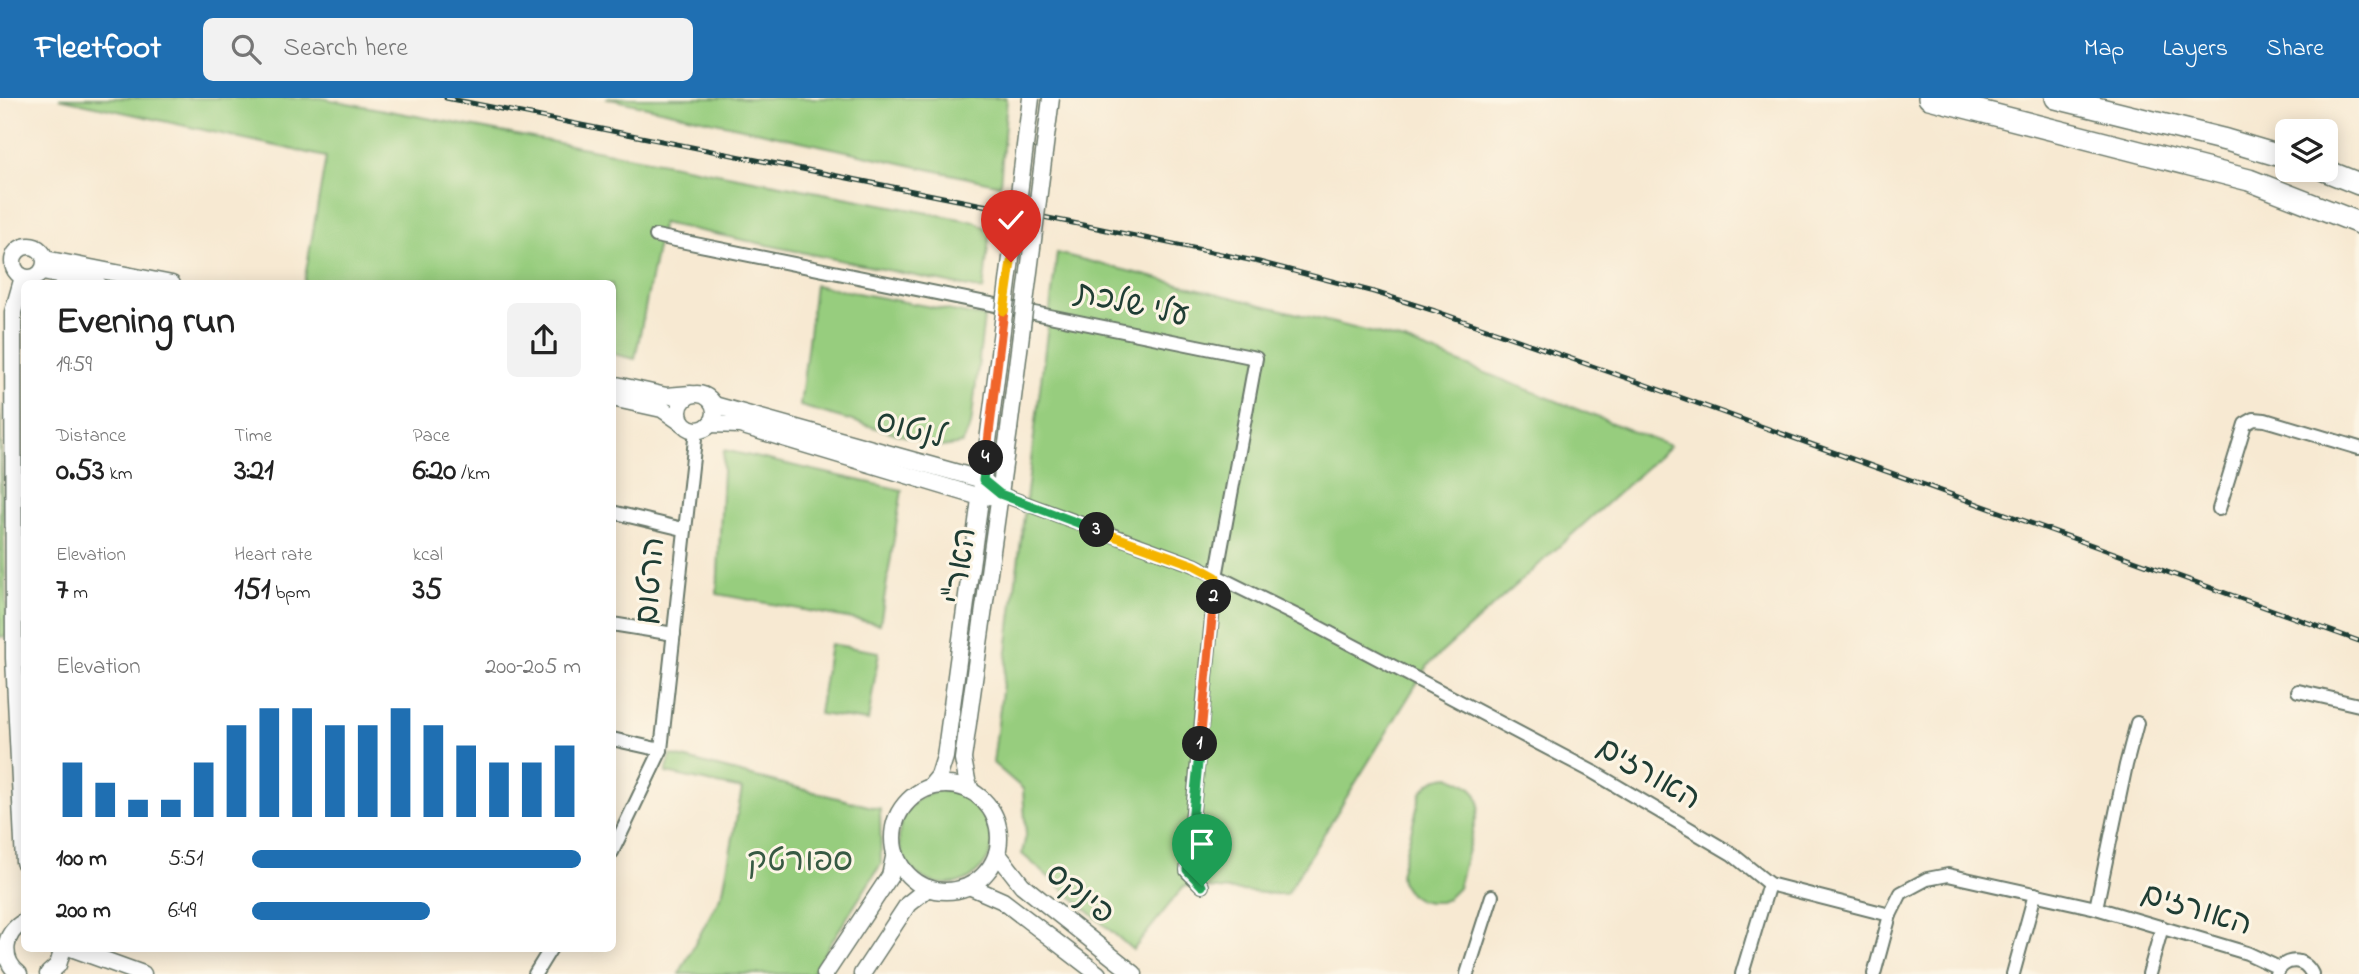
<!DOCTYPE html>
<meta charset="utf-8">
<style>
:root{--surface:#fff;--page:#f2f2f2;--text:#222;--muted:#767676;--accent:#1f6fb2}
body{margin:0;font-family:"Indie Flower","Playpen Sans Hebrew",sans-serif;background:var(--page);color:var(--text);height:100vh;display:flex;flex-direction:column;font-size:26px;white-space:nowrap}
*{box-sizing:border-box;margin:0}
p{font-size:23px;color:var(--muted)}
.icon{flex:none;width:38px;height:38px;fill:none;stroke:currentColor;stroke-width:2;stroke-linecap:round;stroke-linejoin:round}
.map{position:relative;flex:1;overflow:hidden}
.drawer{position:absolute;left:21px;top:182px;width:595px;height:672px;display:flex;flex-direction:column;background:var(--surface);border-radius:10px;box-shadow:0 4px 18px #0003}
.drawer>*{flex:none}
.tools{position:absolute;left:2275px;top:21px;display:grid;gap:14px}
.tools a{display:grid;place-items:center;width:63px;height:63px;border-radius:10px;background:var(--surface);box-shadow:0 4px 18px #0003;font-size:35px}
.pin{position:absolute;display:grid;place-items:center;width:60px;height:60px;color:#fff;margin:-72px -30px;border-radius:50% 50% 50% 0;rotate:-45deg;box-shadow:0 0 7px #0007}
.pin .icon{rotate:45deg}
.km{position:absolute;width:35px;height:35px;margin:-18px;border-radius:50%;background:#222;color:#fff;font-size:19px;line-height:35px;text-align:center}
.round{display:grid;place-items:center;flex:none;width:74px;height:74px;border-radius:10px;background:var(--page)}
.overview{display:flex;align-items:center;justify-content:space-between;height:119px;padding:0 35px}
h1{font-size:38px;font-weight:700;line-height:52px}
.metrics{display:grid;grid-template-columns:repeat(3,1fr);gap:10px;height:119px;padding:7px 35px}
.metrics div{display:grid;align-content:center}
.metrics b{font-size:30px;font-weight:700}
.metrics small{font-size:19px;font-weight:400}
.metrics p{font-size:19px}
.chart{height:196px;padding:14px 35px}
.chart p{display:flex;justify-content:space-between}
.chart svg{width:100%;height:126px;margin-top:7px;stroke:var(--accent);stroke-width:6}
ul{padding:0 35px;list-style:none;font-size:23px}
li{display:grid;grid-template-columns:112px 84px 1fr;align-items:center;height:52px}
li i{height:18px;border-radius:9px;background:var(--accent)}
header{display:flex;align-items:center;gap:42px;box-sizing:border-box;height:98px;padding:0 35px;background:var(--accent);color:#fff}
header strong{font-size:33px}
nav{display:flex;gap:38px;margin-inline-start:auto;font-size:24px}
.search{width:490px;height:63px;background:var(--page);display:flex;align-items:center;gap:18px;box-sizing:border-box;padding:0 24px;border-radius:10px;color:var(--muted);font-size:26px}
.map>svg:first-child{display:block}
.green{fill:#97cd7e;stroke:#5b8559;stroke-width:2}
.lines{fill:none;stroke-linecap:round;stroke-linejoin:round}
.street-casing{stroke:#6b796b;stroke-width:16}
.secondary-casing{stroke:#6b796b;stroke-width:19}
.highway-casing{stroke:#6b796b;stroke-width:24}
.street{stroke:#fff;stroke-width:12}
.secondary{stroke:#fff;stroke-width:16}
.highway{stroke:#fff;stroke-width:21}
.rail-casing{stroke:#1f3d34;stroke-width:5}
.rail{stroke:#fcf5e5;stroke-width:2.5;stroke-dasharray:8;stroke-linecap:butt}
.secondary-bridge-casing{stroke:#6b796b;stroke-width:19;stroke-linecap:butt}
.secondary-bridge{stroke:#fff;stroke-width:16}
.split-1-casing{stroke:#fff;stroke-width:14}
.split-2-casing{stroke:#fff;stroke-width:14}
.split-3-casing{stroke:#fff;stroke-width:14}
.split-4-casing{stroke:#fff;stroke-width:14}
.split-5-casing{stroke:#fff;stroke-width:14}
.split-6-casing{stroke:#fff;stroke-width:14}
.split-1{stroke:#22a559;stroke-width:9}
.split-2{stroke:#f0652b;stroke-width:9}
.split-3{stroke:#f5b400;stroke-width:9}
.split-4{stroke:#22a559;stroke-width:9}
.split-5{stroke:#f0652b;stroke-width:9}
.split-6{stroke:#f5b400;stroke-width:9}
.labels{text-anchor:middle;dominant-baseline:central;stroke-width:6;stroke-linejoin:round;paint-order:stroke}
.street-label{font-size:32px;fill:#1f3d34;stroke:#fcf5e5}
.park-label{font-size:32px;fill:#375a43;stroke:#fcf5e5}
</style>
<header>
<strong>Fleetfoot</strong>
<div class="search"><svg class="icon" aria-label="search" viewBox="0 0 24 24"><circle cx="10" cy="10" r="6"/><path d="M15 15l6 6"/></svg>Search here</div>
<nav><a>Map</a><a>Layers</a><a>Share</a></nav>
</header>
<div class="map">
<svg width="2359" height="876" viewBox="0 0 2359 876">
<rect width="100%" height="100%" fill="#fcf5e5"/>
<filter id="ink" filterUnits="userSpaceOnUse"><feTurbulence type="fractalNoise" baseFrequency=".0143" numOctaves="2"/><feDisplacementMap in="SourceGraphic" scale="14" xChannelSelector="R" yChannelSelector="G"/><feConvolveMatrix kernelMatrix="1 2 1 2 8 2 1 2 1" color-interpolation-filters="sRGB"/></filter>
<filter id="wash" filterUnits="userSpaceOnUse"><feTurbulence type="fractalNoise" baseFrequency=".00686" numOctaves="4" result="noise"/><feDisplacementMap in="SourceGraphic" scale="28" xChannelSelector="R" yChannelSelector="G"/><feGaussianBlur stdDeviation="1.57" result="paint"/><feColorMatrix in="noise" values="0 0 0 0 0 0 0 0 0 0 0 0 0 0 0 0 0 1.4 0 .05"/><feComposite in="paint" operator="in"/></filter>
<g filter="url(#wash)">
<rect width="100%" height="100%" fill="#f7e9d2"/>
<g class="green">
<polygon points="59,0 321,0 976,124 990,133 983,192 662,125 635,261 613,256 612,186 304,185 326,59"/>
<polygon points="606,0 1007,0 1000,87"/>
<polygon points="1057,155 1405,243 1670,348 1429,566 1286,797 1184,788 1133,852 1022,756 1026,737 1023,691 993,665"/>
<polygon points="815,187 984,219 971,327 962,346 942,349 800,308"/>
<polygon points="0,307 7,538 0,539"/>
<polygon points="724,352 902,392 880,526 717,496"/>
<polygon points="830,546 879,554 868,623 819,616"/>
<polygon points="671,657 880,711 881,766 811,876 679,876 723,793 742,691 666,675"/>
<path d="M1451,679C1465,685 1480,691 1479,709L1458,790L1447,801L1440,804H1429L1419,802L1410,796L1401,783L1400,776L1421,695C1429,683 1436,680 1451,679Z"/>
<circle cx="946" cy="739" r="47"/>
</g>
</g>
<g filter="url(#ink)">
<g class="lines">
<g class="street-casing">
<g id="street">
<polyline points="656,138 1256,260 1216,479 1187,773 1202,788"/>
<polyline points="1000,396 1194,467 1305,522 1593,674 1732,756 1769,786 1890,817 1901,795 1927,781 1948,777 2096,810 2247,855 2279,870"/>
<polyline points="2219,411 2245,326 2254,321 2265,322 2359,350"/>
<polyline points="612,414 683,431"/>
<polyline points="612,526 674,536"/>
<polyline points="2298,593 2359,607"/>
<polyline points="612,641 661,652"/>
<polyline points="612,754 661,652 696,332"/>
<polyline points="2096,810 2126,667 2137,625"/>
<polyline points="535,876 551,850"/>
<polyline points="1467,876 1492,798"/>
<polyline points="1742,876 1769,786"/>
<polyline points="1874,876 1890,817"/>
<polyline points="2013,876 2035,796"/>
<polyline points="2149,876 2162,829"/>
<path d="M2276,876C2285,859 2304,859 2312,876"/>
</g>
</g>
<g class="secondary-casing">
<g id="secondary">
<circle cx="29" cy="164" r="16"/>
<polyline points="45,161 172,186"/>
<polyline points="43,174 98,186"/>
<polyline points="23,179 13,214 14,560 24,764"/>
<polyline points="612,286 666,298 691,296"/>
<circle cx="697" cy="314" r="18"/>
<polyline points="612,300 662,311 682,325"/>
<polyline points="714,307 983,382 990,388"/>
<polyline points="710,326 740,327 980,399 991,398"/>
<circle cx="946" cy="740" r="53"/>
<polyline points="930,689 939,678 945,659 990,328"/>
<polyline points="971,693 967,682 963,661 1009,331"/>
<polyline points="997,755 1022,787 1134,876"/>
<polyline points="969,788 1003,803 1098,876"/>
<polyline points="71,850 143,876"/>
<path d="M19,876C0,861 3,835 24,824"/>
<polyline points="48,876 58,867 63,850"/>
<polyline points="825,876 890,778 895,755"/>
<polyline points="862,876 908,806 928,790"/>
</g>
</g>
<g class="highway-casing">
<g id="highway">
<polyline points="1929,0 2249,82 2359,125"/>
<polyline points="2056,0 2226,42 2287,60"/>
<polyline points="2324,72 2359,86"/>
</g>
</g>
<use href="#street" class="street"/>
<use href="#secondary" class="secondary"/>
<use href="#highway" class="highway"/>
<g class="rail-casing">
<polyline id="rail" points="446,0 1078,126 1259,164 1374,194 1435,213 1635,283 2359,543"/>
</g>
<use href="#rail" class="rail"/>
<g class="secondary-bridge-casing">
<g id="secondary-bridge">
<polyline points="990,328 1031,0"/>
<polyline points="1009,331 1051,0"/>
</g>
</g>
<use href="#secondary-bridge" class="secondary-bridge"/>
</g>
</g>
<g class="lines" filter="url(#ink)">
<g class="split-1-casing">
<polyline id="split-1" points="1200,646 1187,772 1202,788"/>
</g>
<g class="split-2-casing">
<polyline id="split-2" points="1200,646 1214,499"/>
</g>
<g class="split-3-casing">
<polyline id="split-3" points="1097,432 1194,467 1216,479 1214,499"/>
</g>
<g class="split-4-casing">
<polyline id="split-4" points="986,360 983,382 1000,396 1097,432"/>
</g>
<g class="split-5-casing">
<polyline id="split-5" points="986,360 1004,213"/>
</g>
<g class="split-6-casing">
<polyline id="split-6" points="1004,213 1011,164"/>
</g>
<use href="#split-1" class="split-1"/>
<use href="#split-2" class="split-2"/>
<use href="#split-3" class="split-3"/>
<use href="#split-4" class="split-4"/>
<use href="#split-5" class="split-5"/>
<use href="#split-6" class="split-6"/>
</g>
<g class="labels">
<g class="street-label">
<text transform="translate(1132 208) rotate(12)">עלי שלכת</text>
<text transform="translate(910 333) rotate(15)">לנטוס</text>
<text transform="translate(962 468) rotate(-82)">האר"י</text>
<text transform="translate(652 483) rotate(-85)">הרטום</text>
<text transform="translate(1648 677) rotate(30)">האורזים</text>
<text transform="translate(1079 797) rotate(39)">פינקס</text>
<text transform="translate(2196 813) rotate(17)">האורזים</text>
</g>
<g class="park-label">
<text x="800" y="764">ספורטק</text>
</g>
</g>
</svg>
<div class="tools">
<a><svg class="icon" aria-label="layers" viewBox="0 0 24 24"><path d="M12 4l9 5-9 5-9-5zM3 14l9 5 9-5"/></svg></a>
</div>
<div class="pin" style="left:1202px;top:788px;background:#1e9e55"><svg class="icon" aria-label="arrive" viewBox="0 0 24 24"><path d="M6 21V4h12l-3 4 3 4H6"/></svg></div>
<div class="pin" style="left:1011px;top:164px;background:#d93025"><svg class="icon" aria-label="check" viewBox="0 0 24 24"><path d="M5 12l5 5 9-10"/></svg></div>
<b class="km" style="left:1200px;top:646px">1</b>
<b class="km" style="left:1214px;top:499px">2</b>
<b class="km" style="left:1097px;top:432px">3</b>
<b class="km" style="left:986px;top:360px">4</b>
<section class="drawer">
<div class="overview"><div><h1>Evening run</h1><p>19:59</p></div><a class="round"><svg class="icon" aria-label="share" viewBox="0 0 24 24"><path d="M12 15V3M7 8l5-5 5 5M5 13v7h14v-7"/></svg></a></div>
<div class="metrics">
<div><p>Distance</p><b>0.53<small> km</small></b></div>
<div><p>Time</p><b>3:21</b></div>
<div><p>Pace</p><b>6:20<small> /km</small></b></div>
</div>
<div class="metrics">
<div><p>Elevation</p><b>7<small> m</small></b></div>
<div><p>Heart rate</p><b>151<small> bpm</small></b></div>
<div><p>kcal</p><b>35</b></div>
</div>
<div class="chart"><p><span>Elevation</span>200–205 m</p>
<svg viewBox="0 0 160 44" preserveAspectRatio="none"><path d="M5 44V25M15 44V32M25 44V38M35 44V38M45 44V25M55 44V12M65 44V6M75 44V6M85 44V12M95 44V12M105 44V6M115 44V12M125 44V19M135 44V25M145 44V25M155 44V19"/></svg>
</div>
<ul>
<li><b>100 m</b>5:51<i style="width:100%"></i></li>
<li><b>200 m</b>6:49<i style="width:54%"></i></li>
</ul>
</section>
</div>
